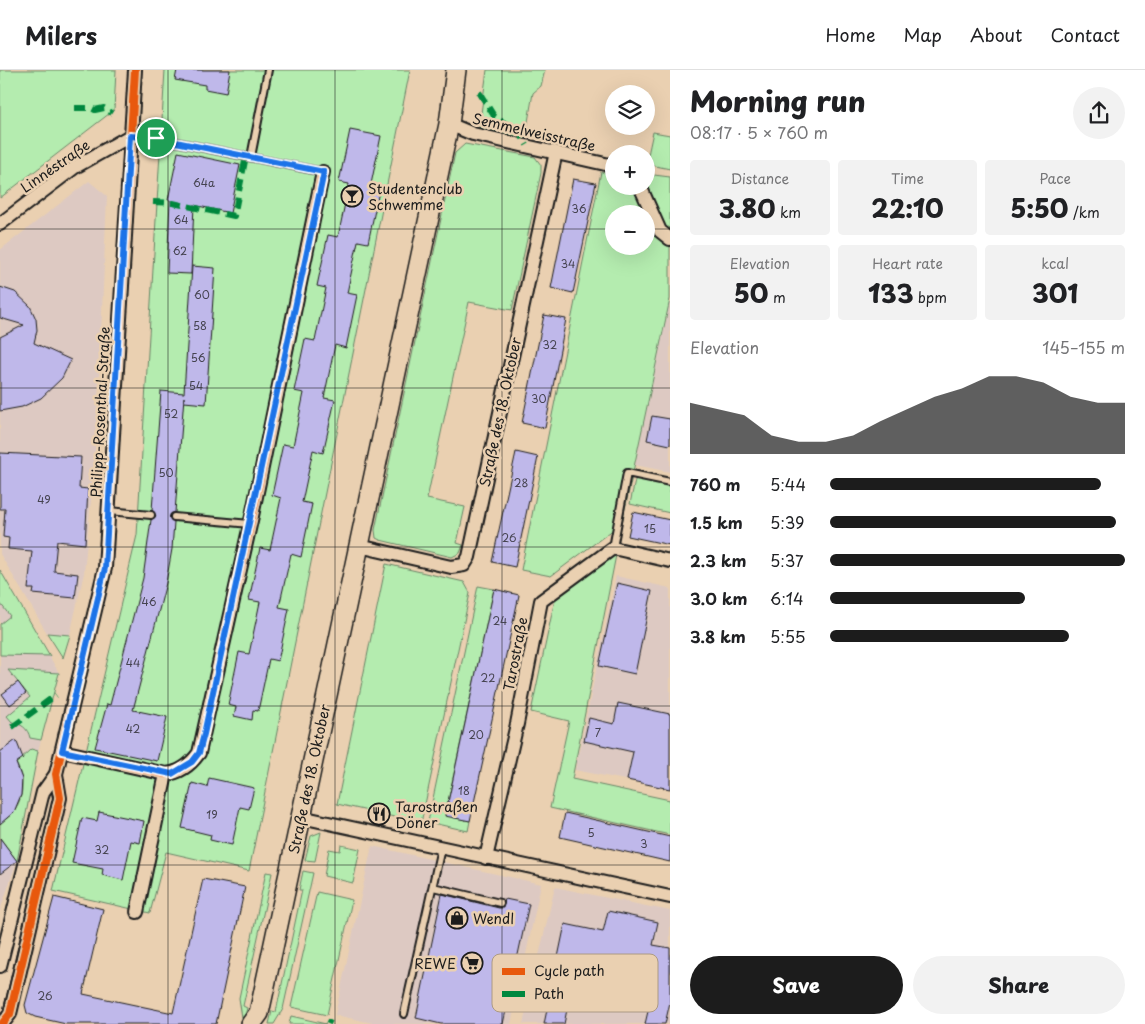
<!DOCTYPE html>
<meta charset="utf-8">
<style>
:root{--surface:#fff;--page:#f2f2f2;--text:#202124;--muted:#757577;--line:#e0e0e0;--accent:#1c1c1c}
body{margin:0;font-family:"Playpen Sans",sans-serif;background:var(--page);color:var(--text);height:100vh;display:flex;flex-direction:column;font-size:19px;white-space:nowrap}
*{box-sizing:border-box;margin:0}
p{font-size:16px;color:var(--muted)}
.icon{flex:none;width:28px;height:28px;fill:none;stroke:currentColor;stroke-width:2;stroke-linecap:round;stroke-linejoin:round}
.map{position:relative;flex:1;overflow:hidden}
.side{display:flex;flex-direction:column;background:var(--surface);width:475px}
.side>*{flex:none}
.tools{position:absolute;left:605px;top:15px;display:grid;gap:10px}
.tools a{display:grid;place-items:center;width:50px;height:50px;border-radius:50%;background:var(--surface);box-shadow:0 5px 20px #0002;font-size:25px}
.pin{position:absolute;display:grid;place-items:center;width:42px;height:42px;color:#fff;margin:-21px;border:2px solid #fff;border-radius:50%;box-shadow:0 1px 5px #0007}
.round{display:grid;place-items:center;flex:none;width:52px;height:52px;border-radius:26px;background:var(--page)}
.summary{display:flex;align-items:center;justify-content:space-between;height:85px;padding:0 20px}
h1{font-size:28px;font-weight:800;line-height:38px}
.stats{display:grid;grid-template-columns:repeat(3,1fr);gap:8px;height:85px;padding:5px 20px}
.stats div{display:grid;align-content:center;border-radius:5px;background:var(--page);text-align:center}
.stats b{font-size:25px;font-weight:800}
.stats small{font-size:14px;font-weight:400}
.stats p{font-size:14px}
.chart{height:140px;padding:10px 20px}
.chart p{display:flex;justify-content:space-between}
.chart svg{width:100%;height:90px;margin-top:5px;fill:var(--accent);opacity:.7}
.cta{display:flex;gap:10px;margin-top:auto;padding:10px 20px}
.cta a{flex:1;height:58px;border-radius:30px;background:var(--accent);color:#fff;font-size:20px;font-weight:800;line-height:58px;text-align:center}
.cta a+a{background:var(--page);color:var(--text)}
ul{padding:0 20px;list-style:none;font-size:16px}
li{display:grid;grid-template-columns:80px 60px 1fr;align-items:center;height:38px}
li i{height:12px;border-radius:6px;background:var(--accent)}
header{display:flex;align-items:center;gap:30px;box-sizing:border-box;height:70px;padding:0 25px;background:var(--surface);border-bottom:1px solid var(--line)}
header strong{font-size:24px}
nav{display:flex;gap:28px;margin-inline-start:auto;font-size:18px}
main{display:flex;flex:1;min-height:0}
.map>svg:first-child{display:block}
.built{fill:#ddc9c2}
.green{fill:#b4ecaf;stroke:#688466;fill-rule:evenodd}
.building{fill:#bfb8ea;stroke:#1c1c1c}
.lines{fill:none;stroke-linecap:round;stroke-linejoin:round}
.service-casing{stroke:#1c1c1c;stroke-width:10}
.minor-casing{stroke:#1c1c1c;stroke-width:16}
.secondary-casing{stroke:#1c1c1c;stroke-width:22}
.service{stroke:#ead0b1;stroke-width:6}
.minor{stroke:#ead0b1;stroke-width:12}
.secondary{stroke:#ead0b1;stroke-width:19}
.tram{stroke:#1c1c1c;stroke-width:1}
.quiet{stroke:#00873e;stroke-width:6;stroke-dasharray:12 6;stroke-linecap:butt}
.cycleway-casing{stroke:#ead0b1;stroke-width:11}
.cycleway{stroke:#e8590c;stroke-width:8}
.route-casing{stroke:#fff;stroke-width:10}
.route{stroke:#1a73e8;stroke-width:6}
.grid{fill:none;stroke:#1c1c1c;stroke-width:1;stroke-opacity:0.55}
.labels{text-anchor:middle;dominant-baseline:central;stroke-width:5;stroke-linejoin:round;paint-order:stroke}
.number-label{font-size:11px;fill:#454350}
.street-label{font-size:14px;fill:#1c1c1c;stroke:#ead0b1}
.poi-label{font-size:14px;fill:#1c1c1c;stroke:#ead0b1;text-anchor:start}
.key{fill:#ead0b1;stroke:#ac9a84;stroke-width:1}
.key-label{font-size:14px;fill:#1c1c1c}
</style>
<header>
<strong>Milers</strong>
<nav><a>Home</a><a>Map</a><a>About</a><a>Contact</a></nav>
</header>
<main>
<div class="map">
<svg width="670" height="954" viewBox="0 0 670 954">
<rect width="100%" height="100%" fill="#ead0b1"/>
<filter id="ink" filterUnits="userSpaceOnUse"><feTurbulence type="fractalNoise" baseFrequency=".02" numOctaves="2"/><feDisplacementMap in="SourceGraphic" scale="10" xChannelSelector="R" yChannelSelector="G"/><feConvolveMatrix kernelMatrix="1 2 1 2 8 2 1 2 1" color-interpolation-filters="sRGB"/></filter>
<g filter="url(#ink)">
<g class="built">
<polygon points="89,111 107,126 96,378 84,503 70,565 47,563 0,484 0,180"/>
<polygon points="670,230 670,402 635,395"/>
<polygon points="0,500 59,603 38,681 17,791 0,841"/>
<polygon points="616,506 670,518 670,719 575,700"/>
<polygon points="372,776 541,814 511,954 377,954 335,945"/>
<polygon points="555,817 670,841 670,954 523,954"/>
</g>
<g class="green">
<polygon points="0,0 116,0 114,40 0,128"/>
<polygon points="165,0 410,0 249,801 166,782 150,843 53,821 137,465"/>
<polygon points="487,0 545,0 541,16 533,23 525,69 479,58"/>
<polygon points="653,62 670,65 670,99 646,94"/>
<polygon points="465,74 535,87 541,95 541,103 512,240 469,232 427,429 465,437 457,473 463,475 460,483 452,487 380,470 376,468 375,460 455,83"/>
<path d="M601,102L614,105V116H646V104L670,107V229L622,453L551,506L521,500ZM614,144H646V176H614Z"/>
<polygon points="636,406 670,414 670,443 630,434"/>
<polygon points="611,483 616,485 572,709 670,730 670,765 550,738 569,651 531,642 555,529"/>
<polygon points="386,494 464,512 470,523 421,753 337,734"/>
<polygon points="0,500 50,586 0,585 0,554 10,546 0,533"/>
<polygon points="478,516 494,519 445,745 470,751 468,761 428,752"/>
<polygon points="47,563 70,565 63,588"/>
<path d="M8,600L59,603L41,670L30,668C28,658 21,654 12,652L7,646L30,627Z"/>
<path d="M31,679L38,681L17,791L0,768V743L5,750C23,736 27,713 16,693Z"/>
<polygon points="321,762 315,791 305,790 311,766"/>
<polygon points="341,775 360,779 353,813 324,806 329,779 340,781"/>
<polygon points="303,801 313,803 283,939 274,954 269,954 272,941 276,942 302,820 299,820"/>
<polygon points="266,802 272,803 243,936 247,938 243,954 239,928"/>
<polygon points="317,822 352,830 327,945 291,937"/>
<polygon points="291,946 326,954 289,954"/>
</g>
<g class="building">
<polygon points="177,0 230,0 226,23 205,19 205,15 175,10"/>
<polygon points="350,60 381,66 370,119 379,121 368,173 358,171 347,223 357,225 346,278 335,275 324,328 335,330 323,383 313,380 302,432 312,434 301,487 291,484 279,537 289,539 278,591 269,589 258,641 253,640 252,650 234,646 236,637 228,635 239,582 249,584 260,532 249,530 260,478 270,480 281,428 272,425 283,374 293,376 304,323 294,321 305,269 315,271 326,218 317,216 328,165 338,167 349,114 339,112"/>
<polygon points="178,82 240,95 230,143 194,135 191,204 167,203 170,130 168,130"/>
<polygon points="573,109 596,113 573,223 551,218"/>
<polygon points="192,196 215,198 206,334 184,332 184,327 175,442 169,447 174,452 172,479 166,513 133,640 167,647 157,691 95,678 107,634 110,635 143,508 151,450 156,446 152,440 161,321 184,323"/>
<polygon points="0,217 15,222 30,236 36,249 37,260 34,273 71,290 62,308 41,328 22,337 0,341 0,267 24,255 0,248"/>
<polygon points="544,245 566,249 545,358 522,353"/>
<polygon points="652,346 670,349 670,375 647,370"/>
<polygon points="516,382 538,387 515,497 492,492"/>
<polygon points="0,383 81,387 79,418 88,419 85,474 57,471 54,501 78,504 75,528 33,524 34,519 28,519 32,481 8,479 9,468 3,467 5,439 0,439"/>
<polygon points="633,442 670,450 670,475 628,466"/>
<polygon points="617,513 652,521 635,604 599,596"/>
<polygon points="494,519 519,525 470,751 445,746"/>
<polygon points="18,612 26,623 10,635 2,624"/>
<polygon points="618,633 670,644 670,719 627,710 633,682 584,671 589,648 614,654"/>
<polygon points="16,670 23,688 16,693 22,709 21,725 14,742 0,754 0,682"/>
<polygon points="209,708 254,718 249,739 240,737 232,775 210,770 211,765 182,758 192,713 207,717"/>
<polygon points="99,742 144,751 140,773 131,771 123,810 102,805 103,799 72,793 82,748 97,751"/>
<polygon points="565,743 670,767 670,792 560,767"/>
<polygon points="0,768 17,791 0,804"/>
<polygon points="203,809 245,817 216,954 66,954 35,947 27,943 25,935 54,827 103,839 83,924 173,943"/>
<polygon points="442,824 499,838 503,838 505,829 529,834 503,954 441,954 416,948"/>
<polygon points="608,841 658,852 653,875 670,878 670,932 665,954 645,954 649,937 571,920 564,954 544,954 565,854 603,862"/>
</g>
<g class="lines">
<g class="service-casing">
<g id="service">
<polyline points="131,66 156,68 323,102"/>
<polyline points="251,87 268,0"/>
<polyline points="109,441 151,445"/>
<polyline points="174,447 250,454"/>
<polyline points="613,478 627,403 670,412"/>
<polyline points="433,817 500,833"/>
<polyline points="404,944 441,778"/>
</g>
</g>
<g class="minor-casing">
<g id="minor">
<polyline points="449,54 473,64 614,96"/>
<polyline points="640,116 660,161 670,169"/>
<polyline points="0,154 75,97 130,66"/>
<polyline points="359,476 451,497 464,495 469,487 556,82"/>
<path d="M62,681L166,704C180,703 191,694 199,683L252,446L323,102"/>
<polyline points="301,747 670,827"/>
<polyline points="486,788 517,654 541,531 613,478 670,491"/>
<polyline points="137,842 166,704"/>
<polyline points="0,896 43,722 56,704"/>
<polyline points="2,954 10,944 60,728 56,704 105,498 135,0"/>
</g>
</g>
<g class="secondary-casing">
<polyline id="secondary" points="251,954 259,943 263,925 449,54 456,0"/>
</g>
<use href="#service" class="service"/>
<use href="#minor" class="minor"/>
<use href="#secondary" class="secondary"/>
<polyline class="tram" points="0,954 107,499 137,0"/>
<g class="quiet">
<polyline points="479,22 494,46 520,63 527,75"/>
<polyline points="75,38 91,38 95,40 104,38 112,43"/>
<polyline points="153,132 173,133 234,146 246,86"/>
<polyline points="12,657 56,625"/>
<polyline points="328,954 330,950"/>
</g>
<g class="cycleway-casing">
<g id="cycleway">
<path d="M62,681L166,704C180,703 191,694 199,683L252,446L323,102"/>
<polyline points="2,954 10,944 60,728 56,704 105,498 135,0"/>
</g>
</g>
<use href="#cycleway" class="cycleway"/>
</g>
</g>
<g class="lines" filter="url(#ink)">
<g class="route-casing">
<polygon id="route" points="130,66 156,68 324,102 204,664 199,683 192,692 172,704 62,681 105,498"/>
</g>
<use href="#route" class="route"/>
</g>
<path class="grid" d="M168,0V954M335,0V954M502,0V954M0,159H614M646,159H670M0,318H670M0,477H670M0,636H670M0,795H670"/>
<defs>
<g id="bar-ring" transform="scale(1.125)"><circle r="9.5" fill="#ead0b1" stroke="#1c1c1c" stroke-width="1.5"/><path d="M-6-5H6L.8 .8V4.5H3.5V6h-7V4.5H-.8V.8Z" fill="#1c1c1c"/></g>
<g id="restaurant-ring" transform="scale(1.125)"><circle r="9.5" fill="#ead0b1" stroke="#1c1c1c" stroke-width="1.5"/><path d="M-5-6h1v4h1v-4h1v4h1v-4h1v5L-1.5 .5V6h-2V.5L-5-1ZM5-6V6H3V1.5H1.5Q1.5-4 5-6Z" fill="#1c1c1c"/></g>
<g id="shop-ring" transform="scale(1.125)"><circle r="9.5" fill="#ead0b1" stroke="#1c1c1c" stroke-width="1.5"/><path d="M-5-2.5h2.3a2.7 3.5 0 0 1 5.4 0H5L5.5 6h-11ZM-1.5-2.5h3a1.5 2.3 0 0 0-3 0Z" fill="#1c1c1c"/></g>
<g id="supermarket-ring" transform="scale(1.125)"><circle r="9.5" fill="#ead0b1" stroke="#1c1c1c" stroke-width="1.5"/><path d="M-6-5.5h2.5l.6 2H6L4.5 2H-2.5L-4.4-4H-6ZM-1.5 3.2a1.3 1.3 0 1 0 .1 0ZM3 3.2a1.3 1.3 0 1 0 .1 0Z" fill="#1c1c1c"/></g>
</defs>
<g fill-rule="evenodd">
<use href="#bar-ring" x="352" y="126"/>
<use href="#restaurant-ring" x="379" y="744"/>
<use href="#shop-ring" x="457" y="848"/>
<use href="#supermarket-ring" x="472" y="893"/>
</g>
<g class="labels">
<g class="number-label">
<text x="204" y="112">64a</text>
<text x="579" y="138">36</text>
<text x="181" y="149">64</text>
<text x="180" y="180">62</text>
<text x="568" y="193">34</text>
<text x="202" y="224">60</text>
<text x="200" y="255">58</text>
<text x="550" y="274">32</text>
<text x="198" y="287">56</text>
<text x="196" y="315">54</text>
<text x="539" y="328">30</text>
<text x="171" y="343">52</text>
<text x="166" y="402">50</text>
<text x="521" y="412">28</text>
<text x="44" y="429">49</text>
<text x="650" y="458">15</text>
<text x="509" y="467">26</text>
<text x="149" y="531">46</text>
<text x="500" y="550">24</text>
<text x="133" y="592">44</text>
<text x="488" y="607">22</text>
<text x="133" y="658">42</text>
<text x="598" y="662">7</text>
<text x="476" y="664">20</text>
<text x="464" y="720">18</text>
<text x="212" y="744">19</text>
<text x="591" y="762">5</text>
<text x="644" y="773">3</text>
<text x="102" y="779">32</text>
<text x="45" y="925">26</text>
</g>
<g class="street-label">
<text transform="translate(534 62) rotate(13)">Semmelweisstraße</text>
<text transform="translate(55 96) rotate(-35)">Linnéstraße</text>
<text transform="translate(100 342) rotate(-87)">Philipp-Rosenthal-Straße</text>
<text transform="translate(500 342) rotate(-78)">Straße des 18. Oktober</text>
<text transform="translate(515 584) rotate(-79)">Tarostraße</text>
<text transform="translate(309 709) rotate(-78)">Straße des 18. Oktober</text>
</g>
<g class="poi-label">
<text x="368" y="118">Studentenclub<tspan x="368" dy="16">Schwemme</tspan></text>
<text x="395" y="736">Tarostraßen<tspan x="395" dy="16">Döner</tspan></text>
<text x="473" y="848">Wendl</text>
<text x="456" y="893" text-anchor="end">REWE</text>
</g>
</g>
<rect x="492" y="884" width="166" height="58" rx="8" class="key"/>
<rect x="502" y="898" width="23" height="7" fill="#e8590c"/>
<rect x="502" y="921" width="23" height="6" fill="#00873e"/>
<g class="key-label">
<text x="534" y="906">Cycle path</text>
<text x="534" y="929">Path</text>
</g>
</svg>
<div class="tools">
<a><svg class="icon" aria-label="layers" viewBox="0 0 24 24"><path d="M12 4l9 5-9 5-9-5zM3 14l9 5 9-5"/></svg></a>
<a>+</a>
<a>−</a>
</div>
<div class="pin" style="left:156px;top:68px;background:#1e9e55"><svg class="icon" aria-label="arrive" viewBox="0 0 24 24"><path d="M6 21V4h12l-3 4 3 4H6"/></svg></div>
</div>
<section class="side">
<div class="summary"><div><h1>Morning run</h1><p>08:17 · 5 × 760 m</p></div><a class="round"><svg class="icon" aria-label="share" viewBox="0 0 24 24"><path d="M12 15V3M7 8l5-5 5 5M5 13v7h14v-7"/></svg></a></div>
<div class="stats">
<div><p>Distance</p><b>3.80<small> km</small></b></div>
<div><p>Time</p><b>22:10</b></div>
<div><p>Pace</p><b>5:50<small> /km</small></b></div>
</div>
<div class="stats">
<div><p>Elevation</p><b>50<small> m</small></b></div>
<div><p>Heart rate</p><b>133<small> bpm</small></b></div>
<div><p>kcal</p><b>301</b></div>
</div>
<div class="chart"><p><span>Elevation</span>145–155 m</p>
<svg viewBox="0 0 160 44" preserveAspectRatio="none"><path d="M0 44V19L10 22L20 25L30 35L40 38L50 38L60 35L70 28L80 22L90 16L100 12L110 6L120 6L130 9L140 16L150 19L160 19V44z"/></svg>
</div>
<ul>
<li><b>760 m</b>5:44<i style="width:92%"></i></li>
<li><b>1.5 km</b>5:39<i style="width:97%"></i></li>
<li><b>2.3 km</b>5:37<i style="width:100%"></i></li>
<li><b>3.0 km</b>6:14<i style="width:66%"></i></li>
<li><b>3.8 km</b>5:55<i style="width:81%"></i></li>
</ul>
<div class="cta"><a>Save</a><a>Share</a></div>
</section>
</main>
